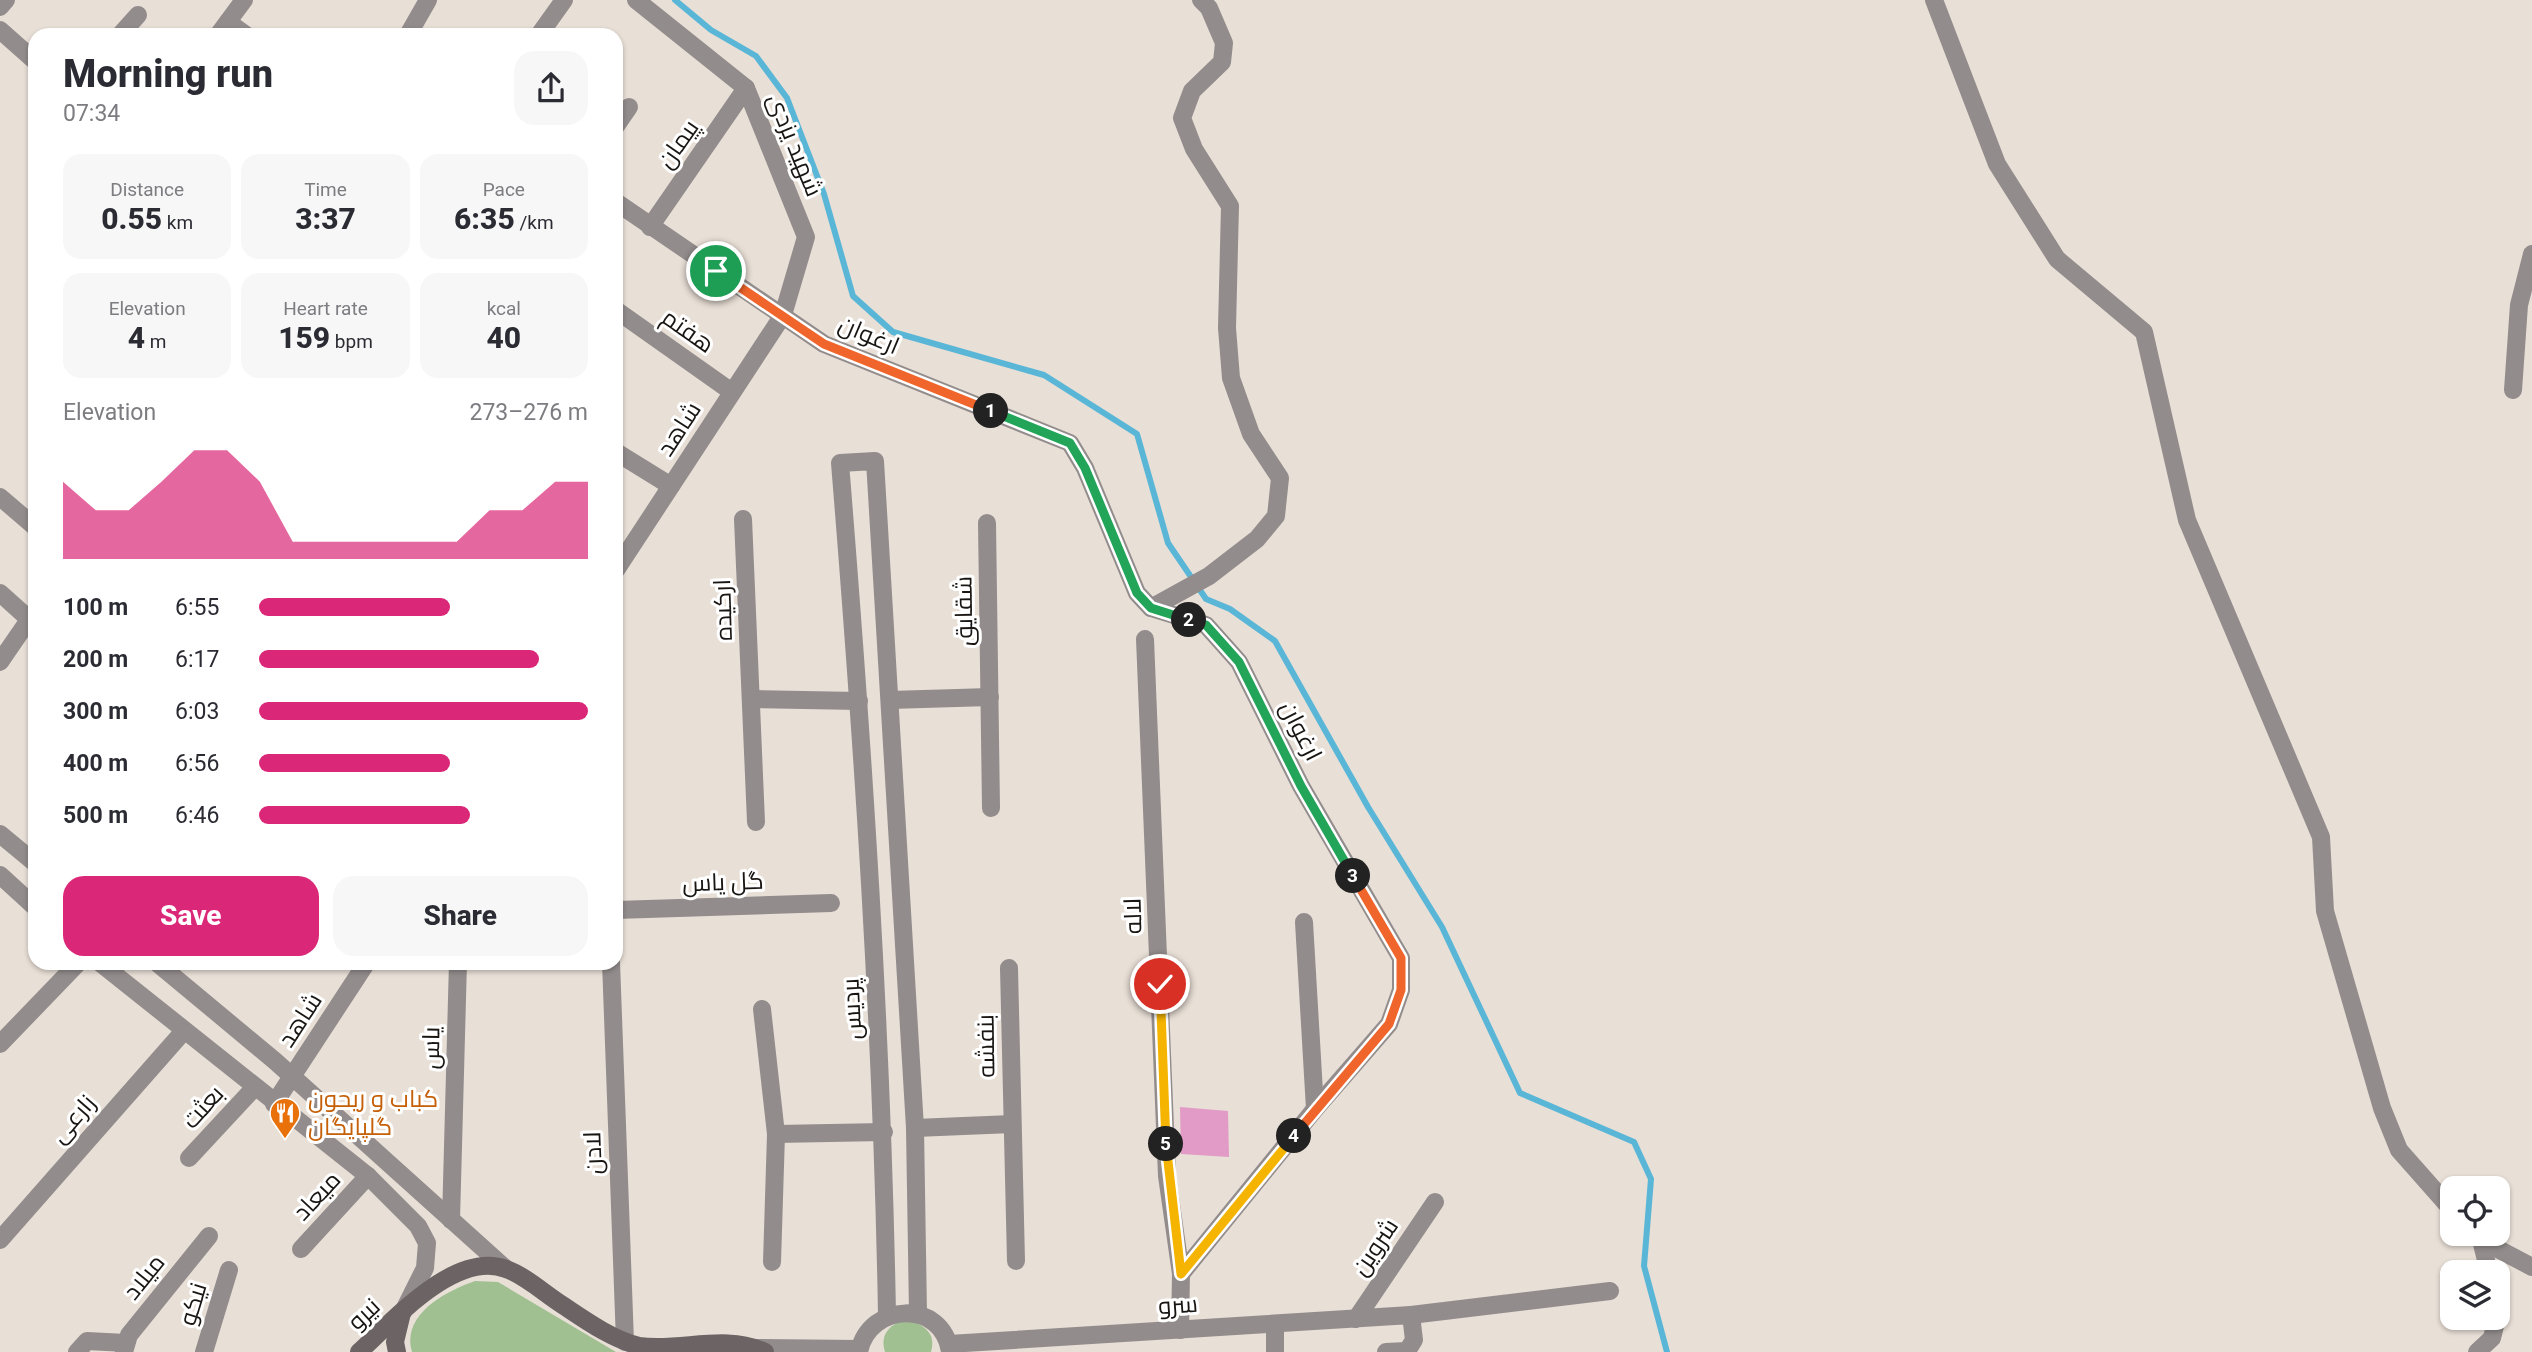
<!DOCTYPE html>
<meta charset="utf-8">
<style>
:root{--surface:#fff;--page:#f7f7f7;--text:#2b2b33;--muted:#7c7c81;--accent:#db2777}
body{margin:0;font-family:Roboto,Cairo,sans-serif;background:var(--page);color:var(--text);height:100vh;display:flex;flex-direction:column;font-size:26px;white-space:nowrap}
*{box-sizing:border-box;margin:0}
p{font-size:23px;color:var(--muted)}
.icon{flex:none;width:38px;height:38px;fill:none;stroke:currentColor;stroke-width:2;stroke-linecap:round;stroke-linejoin:round}
.map{position:relative;flex:1;overflow:hidden}
.drawer{position:absolute;left:28px;top:28px;width:595px;height:942px;display:flex;flex-direction:column;background:var(--surface);border-radius:21px;box-shadow:0 2px 5px #0004}
.drawer>*{flex:none}
.fabs{position:absolute;left:2440px;top:1176px;display:grid;gap:14px}
.fabs a{display:grid;place-items:center;width:70px;height:70px;border-radius:14px;background:var(--surface);box-shadow:0 2px 5px #0004;font-size:35px}
.pin{position:absolute;display:grid;place-items:center;width:60px;height:60px;color:#fff;margin:-30px;border:4px solid #fff;border-radius:50%;box-shadow:0 2px 7px #0007}
.km{position:absolute;width:35px;height:35px;margin:-18px;border-radius:50%;background:#222;color:#fff;font-size:19px;line-height:35px;text-align:center}
.round{display:grid;place-items:center;flex:none;width:74px;height:74px;border-radius:21px;background:var(--page)}
.overview{display:flex;align-items:center;justify-content:space-between;height:119px;padding:0 35px}
h1{font-size:38px;font-weight:800;line-height:52px}
.stats{display:grid;grid-template-columns:repeat(3,1fr);gap:10px;height:119px;padding:7px 35px}
.stats div{display:grid;align-content:center;border-radius:18px;background:var(--page);text-align:center}
.stats b{font-size:30px;font-weight:800}
.stats small{font-size:19px;font-weight:400}
.stats p{font-size:19px}
.chart{height:196px;padding:14px 35px}
.chart p{display:flex;justify-content:space-between}
.chart svg{width:100%;height:126px;margin-top:7px;fill:var(--accent);opacity:.7}
.action{display:flex;gap:14px;margin-top:auto;padding:14px 35px}
.action a{flex:1;height:80px;border-radius:21px;background:var(--accent);color:#fff;font-size:28px;font-weight:800;line-height:80px;text-align:center}
.action a+a{background:var(--page);color:var(--text)}
ul{padding:0 35px;list-style:none;font-size:23px}
li{display:grid;grid-template-columns:112px 84px 1fr;align-items:center;height:52px}
li i{height:18px;border-radius:9px;background:var(--accent)}
.map>svg:first-child{display:block}
.green{fill:#a0c092}
.lines{fill:none;stroke-linecap:round;stroke-linejoin:round}
.stream{stroke:#5ab6d7;stroke-width:6}
.building{fill:#e19bc6}
.minor{stroke:#928c8c;stroke-width:18}
.tertiary{stroke:#928c8c;stroke-width:18}
.secondary{stroke:#6c6464;stroke-width:18}
.split-1-casing{stroke:#fff;stroke-width:14}
.split-2-casing{stroke:#fff;stroke-width:14}
.split-3-casing{stroke:#fff;stroke-width:14}
.split-4-casing{stroke:#fff;stroke-width:14}
.split-5-casing{stroke:#fff;stroke-width:14}
.split-6-casing{stroke:#fff;stroke-width:14}
.split-1{stroke:#f0652b;stroke-width:9}
.split-2{stroke:#22a559;stroke-width:9}
.split-3{stroke:#22a559;stroke-width:9}
.split-4{stroke:#f0652b;stroke-width:9}
.split-5{stroke:#f5b400;stroke-width:9}
.split-6{stroke:#f5b400;stroke-width:9}
.labels{text-anchor:middle;dominant-baseline:central;stroke-width:6;stroke-linejoin:round;paint-order:stroke}
.street-label{font-size:24px;fill:#181512;stroke:#fff}
.food-label{font-size:24px;fill:#c56008;stroke:#fff;text-anchor:start}
</style>
<div class="map">
<svg width="2532" height="1352" viewBox="0 0 2532 1352">
<rect width="100%" height="100%" fill="#e8dfd6"/>
<g class="green">
<path d="M475,1281L498,1282L616,1352H412C401,1315 444,1292 475,1281Z"/>
<path d="M908,1318C923,1326 937,1332 931,1352H885C879,1332 892,1324 908,1318Z"/>
</g>
<g class="lines">
<polyline class="stream" points="675,0 711,30 756,56 787,98 824,194 853,296 893,332 1044,375 1137,434 1168,543 1206,599 1230,609 1275,641 1368,807 1442,927 1520,1093 1634,1142 1651,1179 1644,1266 1667,1352"/>
</g>
<polygon class="building" points="1180,1107 1228,1111 1229,1157 1181,1154"/>
<g class="lines">
<g class="minor">
<polyline points="1934,0 1997,164 2057,259 2144,332 2187,520 2321,837 2325,911 2382,1108 2399,1150 2452,1210"/>
<polyline points="0,7 6,0"/>
<polyline points="228,22 246,35"/>
<polyline points="0,30 35,61"/>
<polyline points="120,35 138,15"/>
<polyline points="218,35 244,0"/>
<polyline points="408,35 428,0"/>
<polyline points="539,35 564,0"/>
<polyline points="616,126 629,107"/>
<polyline points="616,202 824,344 1070,443 1085,468 1137,593 1151,608 1206,625 1239,662 1301,786 1401,958 1401,990 1389,1024 1315,1109 1181,1274 1180,1330"/>
<polyline points="650,227 746,88"/>
<polyline points="616,310 732,392"/>
<polyline points="2513,390 2519,305 2532,254"/>
<polyline points="616,452 671,486"/>
<polyline points="0,497 35,527"/>
<polyline points="743,519 756,822"/>
<polyline points="987,523 991,808"/>
<polyline points="616,570 783,315 806,237 746,88 636,0"/>
<polyline points="0,593 29,619"/>
<polyline points="1151,608 1209,576 1257,539 1276,516 1280,478 1251,434 1231,378 1227,328 1230,206 1194,149 1182,118 1192,91 1222,62 1224,43 1209,8 1201,0"/>
<polyline points="1145,639 1167,1176 1181,1274"/>
<polyline points="0,662 35,611"/>
<polyline points="751,699 859,701"/>
<polyline points="890,700 990,697"/>
<polyline points="616,910 831,903"/>
<polyline points="1304,922 1315,1109"/>
<polyline points="611,962 625,1342"/>
<polyline points="1009,968 1016,1261"/>
<polyline points="762,1009 776,1134 772,1262"/>
<polyline points="0,1044 79,962"/>
<polyline points="274,1104 367,962"/>
<polyline points="915,1128 1012,1124"/>
<polyline points="776,1134 884,1132"/>
<polyline points="189,1158 254,1088"/>
<polyline points="451,1220 458,962"/>
<polyline points="2474,1234 2481,1240 2532,1267"/>
<polyline points="2481,1240 2489,1272"/>
<polyline points="301,1249 368,1176"/>
<polyline points="1411,1315 1610,1291"/>
<polyline points="1356,1319 1435,1202"/>
<polyline points="77,1352 87,1341 126,1343"/>
<polyline points="124,1352 129,1335 209,1236"/>
<polyline points="204,1352 229,1270"/>
<polyline points="2477,1352 2492,1338 2497,1318"/>
</g>
<g class="tertiary">
<polyline points="0,834 35,863"/>
<polyline points="0,875 35,907"/>
<polyline points="99,962 368,1176 418,1226 427,1243 425,1268 403,1312"/>
<polyline points="156,962 275,1061 505,1268"/>
<polyline points="0,1240 183,1032"/>
<path d="M887,1315C882,1030 863,746 840,463L875,461L915,1128L918,1313"/>
<polyline points="1275,1324 1275,1352"/>
<polyline points="949,1344 1411,1315 1414,1340 1407,1351 1386,1352"/>
<polyline points="756,1348 859,1349"/>
<path d="M859,1352C869,1302 943,1299 950,1352"/>
</g>
<g class="secondary">
<path d="M359,1352C393,1321 455,1250 506,1269C526,1276 546,1295 564,1306C588,1322 612,1339 639,1346C682,1352 724,1333 765,1352"/>
<polyline points="397,1352 395,1342 402,1313"/>
</g>
</g>
<g class="lines">
<g class="split-1-casing">
<polyline id="split-1" points="716,271 824,344 991,411"/>
</g>
<g class="split-2-casing">
<polyline id="split-2" points="991,411 1070,443 1085,468 1137,593 1151,608 1189,620"/>
</g>
<g class="split-3-casing">
<polyline id="split-3" points="1189,620 1206,625 1239,662 1301,786 1353,876"/>
</g>
<g class="split-4-casing">
<polyline id="split-4" points="1294,1136 1389,1024 1401,990 1401,958 1353,876"/>
</g>
<g class="split-5-casing">
<polyline id="split-5" points="1166,1144 1181,1274 1294,1136"/>
</g>
<g class="split-6-casing">
<polyline id="split-6" points="1160,984 1166,1144"/>
</g>
<use href="#split-1" class="split-1"/>
<use href="#split-2" class="split-2"/>
<use href="#split-3" class="split-3"/>
<use href="#split-4" class="split-4"/>
<use href="#split-5" class="split-5"/>
<use href="#split-6" class="split-6"/>
</g>
<defs>
<g id="restaurant-pin" transform="scale(1.575)"><path d="M0 17L-7.5 6A9.5 9.5 0 1 1 7.5 6Z" fill="#e8710a" stroke="#fff"/><path d="M-5-6h1v4h1v-4h1v4h1v-4h1v5L-1.5 .5V6h-2V.5L-5-1ZM5-6V6H3V1.5H1.5Q1.5-4 5-6Z" fill="#fff"/></g>
</defs>
<g fill-rule="evenodd">
<use href="#restaurant-pin" x="285" y="1113"/>
</g>
<g class="labels">
<g class="street-label">
<text transform="translate(678 144) rotate(-55)">پیمان</text>
<text transform="translate(795 145) rotate(68)">شهید یزدی</text>
<text transform="translate(688 331) rotate(35)">هفتم</text>
<text transform="translate(869 335) rotate(23)">ارغوان</text>
<text transform="translate(679 429) rotate(-57)">شاهد</text>
<text transform="translate(723 610) rotate(-92)">ارکیده</text>
<text transform="translate(964 611) rotate(-91)">شقایق</text>
<text transform="translate(1301 731) rotate(63)">ارغوان</text>
<text transform="translate(723 882) rotate(-2)">گل یاس</text>
<text transform="translate(1133 916) rotate(-92)">لاله</text>
<text transform="translate(852 1009) rotate(-93)">پردیس</text>
<text transform="translate(300 1020) rotate(-57)">شاهد</text>
<text transform="translate(986 1046) rotate(-91)">بنفشه</text>
<text transform="translate(431 1048) rotate(-89)">یاس</text>
<text transform="translate(203 1107) rotate(-48)">بعثت</text>
<text transform="translate(73 1119) rotate(-49)">زارعی</text>
<text transform="translate(593 1153) rotate(-92)">لادن</text>
<text transform="translate(317 1196) rotate(-47)">میعاد</text>
<text transform="translate(1375 1247) rotate(-56)">شروین</text>
<text transform="translate(144 1277) rotate(-51)">میلاد</text>
<text transform="translate(193 1304) rotate(-73)">نیکو</text>
<text transform="translate(1178 1305) rotate(-4)">سرو</text>
<text transform="translate(364 1314) rotate(-43)">نیرو</text>
</g>
<g class="food-label">
<text x="308" y="1099">کباب و ریحون<tspan x="308" dy="28">گلپایگان</tspan></text>
</g>
</g>
</svg>
<div class="fabs">
<a><svg class="icon" aria-label="locate" viewBox="0 0 24 24"><circle cx="12" cy="12" r="6"/><path d="M12 2v4M12 18v4M2 12h4M18 12h4"/></svg></a>
<a><svg class="icon" aria-label="layers" viewBox="0 0 24 24"><path d="M12 4l9 5-9 5-9-5zM3 14l9 5 9-5"/></svg></a>
</div>
<div class="pin" style="left:716px;top:271px;background:#1e9e55"><svg class="icon" aria-label="arrive" viewBox="0 0 24 24"><path d="M6 21V4h12l-3 4 3 4H6"/></svg></div>
<div class="pin" style="left:1160px;top:984px;background:#d93025"><svg class="icon" aria-label="check" viewBox="0 0 24 24"><path d="M5 12l5 5 9-10"/></svg></div>
<b class="km" style="left:991px;top:411px">1</b>
<b class="km" style="left:1189px;top:620px">2</b>
<b class="km" style="left:1353px;top:876px">3</b>
<b class="km" style="left:1294px;top:1136px">4</b>
<b class="km" style="left:1166px;top:1144px">5</b>
<section class="drawer">
<div class="overview"><div><h1>Morning run</h1><p>07:34</p></div><a class="round"><svg class="icon" aria-label="share" viewBox="0 0 24 24"><path d="M12 15V3M7 8l5-5 5 5M5 13v7h14v-7"/></svg></a></div>
<div class="stats">
<div><p>Distance</p><b>0.55<small> km</small></b></div>
<div><p>Time</p><b>3:37</b></div>
<div><p>Pace</p><b>6:35<small> /km</small></b></div>
</div>
<div class="stats">
<div><p>Elevation</p><b>4<small> m</small></b></div>
<div><p>Heart rate</p><b>159<small> bpm</small></b></div>
<div><p>kcal</p><b>40</b></div>
</div>
<div class="chart"><p><span>Elevation</span>273–276 m</p>
<svg viewBox="0 0 160 44" preserveAspectRatio="none"><path d="M0 44V17L10 27L20 27L30 17L40 6L50 6L60 17L70 38L80 38L90 38L100 38L110 38L120 38L130 27L140 27L150 17L160 17V44z"/></svg>
</div>
<ul>
<li><b>100 m</b>6:55<i style="width:58%"></i></li>
<li><b>200 m</b>6:17<i style="width:85%"></i></li>
<li><b>300 m</b>6:03<i style="width:100%"></i></li>
<li><b>400 m</b>6:56<i style="width:58%"></i></li>
<li><b>500 m</b>6:46<i style="width:64%"></i></li>
</ul>
<div class="action"><a>Save</a><a>Share</a></div>
</section>
</div>
